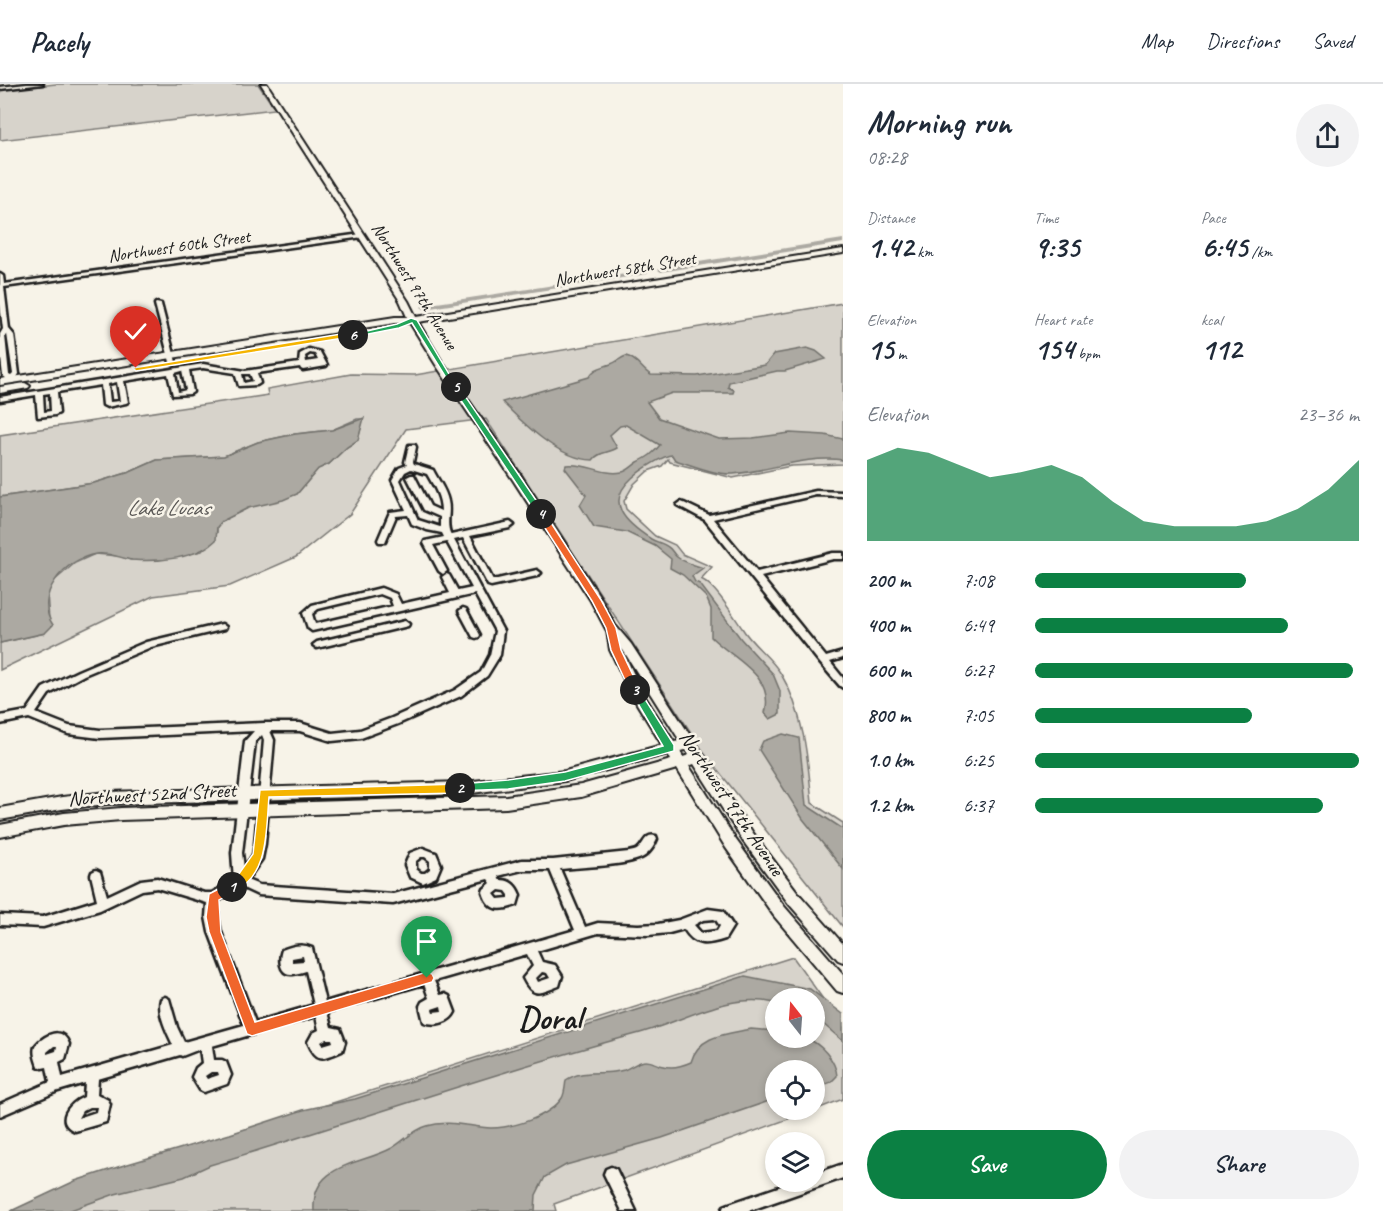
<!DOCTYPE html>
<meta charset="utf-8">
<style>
:root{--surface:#fff;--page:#f2f2f3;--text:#1f2937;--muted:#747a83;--line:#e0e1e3;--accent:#0b8043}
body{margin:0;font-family:Caveat,sans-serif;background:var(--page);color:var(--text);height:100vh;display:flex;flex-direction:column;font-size:22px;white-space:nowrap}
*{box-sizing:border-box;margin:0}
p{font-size:20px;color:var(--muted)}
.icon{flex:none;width:33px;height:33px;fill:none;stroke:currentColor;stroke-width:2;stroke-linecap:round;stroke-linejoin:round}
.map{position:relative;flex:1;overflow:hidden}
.sheet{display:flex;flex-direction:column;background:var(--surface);width:540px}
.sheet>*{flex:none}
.needle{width:39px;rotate:343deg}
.buttons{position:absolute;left:765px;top:904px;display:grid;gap:12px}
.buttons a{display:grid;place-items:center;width:60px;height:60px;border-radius:50%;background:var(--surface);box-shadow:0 3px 9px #0003;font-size:30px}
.pin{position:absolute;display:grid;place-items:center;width:51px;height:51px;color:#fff;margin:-62px -26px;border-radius:50% 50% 50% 0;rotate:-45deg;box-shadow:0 0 6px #0007}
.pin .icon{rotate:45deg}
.km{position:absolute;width:30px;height:30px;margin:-15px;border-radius:50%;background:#222;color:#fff;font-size:16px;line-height:30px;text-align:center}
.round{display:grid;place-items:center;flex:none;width:63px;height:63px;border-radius:32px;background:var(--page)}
.overview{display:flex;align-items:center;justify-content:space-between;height:102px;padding:0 24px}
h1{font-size:33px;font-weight:800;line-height:45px}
.metrics{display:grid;grid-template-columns:repeat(3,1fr);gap:9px;height:102px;padding:6px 24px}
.metrics div{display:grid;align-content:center}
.metrics b{font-size:30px;font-weight:800}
.metrics small{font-size:16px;font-weight:400}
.metrics p{font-size:16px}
.chart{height:168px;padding:12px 24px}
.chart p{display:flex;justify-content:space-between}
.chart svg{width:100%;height:108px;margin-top:6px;fill:var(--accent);opacity:.7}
.button{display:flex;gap:12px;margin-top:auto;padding:12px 24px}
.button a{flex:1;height:69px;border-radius:36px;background:var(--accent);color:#fff;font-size:24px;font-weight:800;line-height:69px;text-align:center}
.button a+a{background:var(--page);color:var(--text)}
ul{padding:0 24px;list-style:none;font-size:20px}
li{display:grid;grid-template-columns:96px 72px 1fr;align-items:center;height:45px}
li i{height:15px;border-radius:8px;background:var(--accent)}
header{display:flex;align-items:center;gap:36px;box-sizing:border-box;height:84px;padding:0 30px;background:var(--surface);border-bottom:2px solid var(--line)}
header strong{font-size:28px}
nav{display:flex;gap:33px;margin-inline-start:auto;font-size:21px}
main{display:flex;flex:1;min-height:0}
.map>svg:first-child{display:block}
.green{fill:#d7d3cb;stroke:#7a7874;stroke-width:1.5;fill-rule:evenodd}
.water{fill:#aca9a2;stroke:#72716c;stroke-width:1.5}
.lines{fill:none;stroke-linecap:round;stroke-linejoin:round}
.canal{fill:#aca9a2;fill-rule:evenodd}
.minor-casing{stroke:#1c1c1c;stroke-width:5}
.tertiary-casing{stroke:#1c1c1c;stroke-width:4}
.minor{fill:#f7f3e8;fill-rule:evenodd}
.tertiary{fill:#f7f3e8;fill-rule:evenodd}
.split-1{fill:#f0652b;stroke:#fff;stroke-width:1.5}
.split-2{fill:#f5b400;stroke:#fff;stroke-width:1.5}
.split-3{fill:#22a559;stroke:#fff;stroke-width:1.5}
.split-4{fill:#f0652b;stroke:#fff;stroke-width:1.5}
.split-5{fill:#22a559;stroke:#fff;stroke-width:1.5}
.split-6{fill:#22a559;stroke:#fff;stroke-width:1.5}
.split-7{fill:#f5b400;stroke:#fff;stroke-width:1.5}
.labels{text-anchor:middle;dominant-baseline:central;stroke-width:5;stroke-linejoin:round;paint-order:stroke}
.far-street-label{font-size:18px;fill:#1c1c1c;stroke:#f7f3e8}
.street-label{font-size:21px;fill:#1c1c1c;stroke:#f7f3e8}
.water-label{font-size:22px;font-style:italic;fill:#565452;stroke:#f7f3e8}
.near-district-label{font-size:33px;font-weight:bold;fill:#1c1c1c;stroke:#f7f3e8}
</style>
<header>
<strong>Pacely</strong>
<nav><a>Map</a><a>Directions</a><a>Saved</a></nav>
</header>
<main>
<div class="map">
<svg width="843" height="1127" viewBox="0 0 843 1127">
<rect width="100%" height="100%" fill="#f7f3e8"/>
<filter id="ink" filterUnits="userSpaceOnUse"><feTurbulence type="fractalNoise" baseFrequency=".0167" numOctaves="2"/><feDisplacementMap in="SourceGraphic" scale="12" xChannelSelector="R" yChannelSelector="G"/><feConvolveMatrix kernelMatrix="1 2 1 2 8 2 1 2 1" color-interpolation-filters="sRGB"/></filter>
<g filter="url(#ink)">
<g class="green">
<polygon points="56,0 258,0 275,25 0,56 0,6"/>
<path d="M843,219V380L791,382L733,394L670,378L668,375L662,382L648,387L634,400L624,417L626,425L655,452L675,461L682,470L712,483L701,495C715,501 733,531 742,544C752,561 771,573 781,590C804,628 808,676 812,719L843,739V843L705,670L486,335L406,345L350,430L296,473L230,502L153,512L0,586V559L45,549L49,535L47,509L54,497L75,479L95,470L119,472L130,476L169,474L202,467L217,449V443L222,437L248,424L297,410L318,385L329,380L347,363L358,356L363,335H357L332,346L295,350L258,358L224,372L157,376L130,388L94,399L0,413V351L268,311L267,305L351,290L415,291Z"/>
<path d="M793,873L843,943V1015L815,1026L814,987H776V1026H813L554,1120L556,1127H56L282,1035ZM776,915H814V954H776Z"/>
</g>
<g class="water">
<path d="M807,264L816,267L826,275L785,287H777L729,298L728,303L734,306L733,309H672L647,318L659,334L719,355L753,354L790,349L825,351L843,355V376C804,371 771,387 733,390C715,391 692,381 675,376L672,371C664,371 639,387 632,394C604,419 626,439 651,455C656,458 663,459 668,463C672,465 673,470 677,473C683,478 695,481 703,484L692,492L695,498L700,500L741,555L773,590L780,607V630L770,635L765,629C775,591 734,576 711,553V525L706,513L683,491L670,484L671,475L655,462L626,448L594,443L580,421L586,411L565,384L566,381C585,378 603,392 622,388C628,387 633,381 638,378C648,373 653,370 660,361L626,341L620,342L610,351L617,364C609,369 598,368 593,376C560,376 524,340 502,318L589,293C595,283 601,284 611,280C617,278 620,274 626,272C638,275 641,285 651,291L697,292L765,281L774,270Z"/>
<path d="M364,334L358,356L347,363L329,380L318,385L297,410L283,416L248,424L222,437L217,443L216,456C196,475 159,478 132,476C120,474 109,468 96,470C65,475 33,511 53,541L45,549L0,559V413L94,399L130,388L157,376L224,372L258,358L295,350L332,346Z"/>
<polygon points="783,650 799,654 806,721 843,745 843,785 803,735 759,666 763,657"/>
<path d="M745,892L810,905L843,930V957L815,933L814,915H776L775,919C728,908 684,937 640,949C495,988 353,1038 210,1081L184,1093L115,1110L68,1127H11L75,1097L121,1082L230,1050L303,1026L355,1015Z"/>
<path d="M751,945L775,947L776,954C784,954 797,952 805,954C821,959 836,977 837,992L831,998L815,1004L814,987H776L775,1015L662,1054L566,1081L545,1093L536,1111L535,1127H314C311,1079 361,1081 392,1064C404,1057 413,1046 427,1042C449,1035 469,1043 491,1044C513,1044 549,1033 562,1014C565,1009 565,1002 566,996C584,984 604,992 624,986C632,983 638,977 646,977C653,977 657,981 664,982C673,985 682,982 691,978C698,951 727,950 751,945Z"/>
</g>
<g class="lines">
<g class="canal">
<polygon points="843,155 843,159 661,188 658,186 661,184"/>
<polygon points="645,187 648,189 647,190 424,225 421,223 424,221"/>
</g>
<g class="minor-casing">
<g id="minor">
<polygon points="27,0 43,0 0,5 0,3"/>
<path d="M361,150L363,151V153L4,203L9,245L14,251L19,290L14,297L12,298L3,292L0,265V250L3,245L0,220V190L3,192L4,200ZM7,250L13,290L11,292L9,291L5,252Z"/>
<polygon points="156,219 161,220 176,278 175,279 173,280 170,278 155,220"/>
<path d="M309,265L320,268L327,281L326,282L303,286L301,285L300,283L257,289L260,299L257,301L239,302L235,289L203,284L189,286L193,308L190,310L173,311L168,290L124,297L128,318L126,319L107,323L103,321L101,301L57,308L59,329L55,331L38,333L36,311L0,317V313L203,280L245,287L299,279L300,270ZM310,269L315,270L318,276L306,278L305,272ZM182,287L186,306L178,308L175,289ZM242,290H250L253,297L244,299ZM117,298L120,317L110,318L108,300ZM50,309L51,327L44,328L43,310Z"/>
<path d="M409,361H415L416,363L413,378L414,380L433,386C438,396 446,406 448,417C451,429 445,440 451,451L510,438L514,441L510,444L470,452L493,496L537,486L541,489L537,492L491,502L488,501L463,454L454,456L503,547L500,571L487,592L461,612L398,640L361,654L332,657L300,647H270L274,656L265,760L262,775L247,796L259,801L393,810L522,776H553L629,768C632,767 636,767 638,765C645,759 645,749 656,752L657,755C655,760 651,767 646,771C633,782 579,783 560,785L585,843L598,839L638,841L658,840L679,836L708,825L723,827L733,842L725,855C706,861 695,863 684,845L669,849L648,851L598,849L537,867L542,878L555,881L562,892L559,902C540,909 533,915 523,894L533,882L527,870L434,897L440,911L445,910L449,912L455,928C450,939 435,942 424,938L420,922L422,918L429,914L424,900L327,928L331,943L340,945L345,958L342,967C322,975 317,979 308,958L313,949L319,946L316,932L212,962L214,976H222L226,978L231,991L227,1000L204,1008L200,1006L192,993L196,984L202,979L200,965L182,972L180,971L98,995L97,1010L108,1016L110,1020L106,1038L75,1047C54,1038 69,1019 84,1013L85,999L58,1007L0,1032V1020L50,998L47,983L42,984L38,982C36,977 33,968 35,963C36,960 39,958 41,956C52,948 63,945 69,960L65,975L59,978L62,993L173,961C167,948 157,929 161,915L165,913L169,915L177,943L184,958L244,941L209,848L206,833L207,819L157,804L142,806L100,826L43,843L0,841V831L43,833L97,816L91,791L92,788L96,786L100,788L107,812L141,796L157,794L204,809H212L234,796L232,769L245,657L254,647L100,654L68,650L29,634L0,640V632L27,627L43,604L78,587L146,558L222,540L226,543L225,545L151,563L84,591L49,610L36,629L69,642L100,646L264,639H300L332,649L360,646L392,634L455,606L481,588L490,571L495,547L475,510L312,547L308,544L303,529L312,521L381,504L396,510L401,520L450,509L442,493L446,490L449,491L458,507L472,504L447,458L433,461L447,487L443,490L439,487L424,459L425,457L444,453L442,449L427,446L412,440L408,431L396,432L385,458H379L378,456L390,428L406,426L392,396L399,384L407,381L405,378ZM411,385L427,390C434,402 441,413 441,427L430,422L414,391H411L407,393L424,426L440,433V443L418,436L400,396L405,388ZM380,510L390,514L393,522L315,540L312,530L318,525ZM262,651L264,656L255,760L253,771L244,784L242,769L255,658ZM522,786H550L575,846L325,918L312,864C302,859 292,862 282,866C279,874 279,890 291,890C296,890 302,888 306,887L314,921L255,938L221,848L218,833V817L241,803L258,811L393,820L488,795L491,799L484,805L483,808C489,828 500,827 517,821L520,811C516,801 511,796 500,796L498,792ZM499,806L506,807L509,811V814L498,815L494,810ZM714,835L716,836L720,842L717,847L701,849L694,841L703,836ZM303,872L304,877L292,878V874ZM542,888L547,889L550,894L538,898L536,894ZM441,922L442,927L433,928L432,925ZM326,955H332L333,958L323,961L321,958ZM54,962H57L56,967L47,970V968ZM211,988H218L219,991L207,995L205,992ZM90,1023H97L96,1028L78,1034L82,1027Z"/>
<polygon points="816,407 843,408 843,412 816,411 713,435 757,488 833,469 843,469 843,475 833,475 761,493 826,573 843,568 843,574 830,578 843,594 843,604 840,602 820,579 705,436 677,421 681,418 684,419 709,431"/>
<polygon points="463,524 466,525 480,551 479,553 476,554 473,553 459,527"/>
<polygon points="405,537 409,540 408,542 317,564 313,561 317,558"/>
<path d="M423,764L436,769L441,781L436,793L423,799L410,793L405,781L410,769ZM421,773H425L430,777V785L425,789H421L416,785V777Z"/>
<polygon points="843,1080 843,1094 748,1127 722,1127 724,1122 729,1120 793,1098 814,1098 814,1090"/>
<polygon points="611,1083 616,1085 636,1127 622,1127 604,1090 606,1085"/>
</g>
</g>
<g class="tertiary-casing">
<g id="tertiary">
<path d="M261,0H267L408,217L416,233L843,165V169L418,238L444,281L522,393L600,513L615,541L631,560L753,749L799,810L843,860V878L838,876L789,820L743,757L694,680L689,682L736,756L784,822L843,890V909L837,907L774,832L726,764L677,685L581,713L506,724L121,736L64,741L0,753V741L64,729L121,724L506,712L581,701L671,676L668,670L565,697L464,710L107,720L62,725L0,736V724L62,713L107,708L464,698L565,687L662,661L631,610L610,566L607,547L591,517L513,396L436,281L410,239H395L0,301V295L395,233H407L400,217ZM622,565L623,566L680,657L674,658L642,608ZM686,666L689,671L683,673L680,667Z"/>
<polygon points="25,299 30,302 28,304 0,309 0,303"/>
</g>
</g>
<use href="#minor" class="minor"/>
<use href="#tertiary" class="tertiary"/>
</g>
</g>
<polygon class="split-1" points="232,798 238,803 236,807 219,816 221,848 255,938 427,888 432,890 434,894 432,898 252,952 247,950 209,848 206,833 209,810"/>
<path class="split-2" d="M460,700L466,704L460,709L269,713C266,746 269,794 232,808L226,803L236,794L253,770L260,706Z"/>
<polygon class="split-3" points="635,602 638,604 674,661 674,667 565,697 508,705 456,707 456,701 460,700 508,696 565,688 663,662 630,606"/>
<polygon class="split-4" points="538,428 544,428 601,516 616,544 621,566 640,606 638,609 631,609 611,566 606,544 592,517 536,430"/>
<polygon class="split-5" points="456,301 459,303 544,428 544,432 538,432 452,303"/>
<polygon class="split-6" points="411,234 417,236 458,305 453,305 412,239 399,244 353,253 350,251 397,240"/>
<polygon class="split-7" points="353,248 356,252 136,287 133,284"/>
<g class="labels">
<g class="far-street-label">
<text transform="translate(179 162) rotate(-8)">Northwest 60th Street</text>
<text transform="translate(625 185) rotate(-9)">Northwest 58th Street</text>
<text transform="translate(415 202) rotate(58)">Northwest 97th Avenue</text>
</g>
<g class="street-label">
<text transform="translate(152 710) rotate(-3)">Northwest 52nd Street</text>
<text transform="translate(732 719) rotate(56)">Northwest 97th Avenue</text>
</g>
<g class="water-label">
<text x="168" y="424">Lake Lucas</text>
</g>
<g class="near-district-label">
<text x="550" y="934">Doral</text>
</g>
</g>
</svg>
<div class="buttons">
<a><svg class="needle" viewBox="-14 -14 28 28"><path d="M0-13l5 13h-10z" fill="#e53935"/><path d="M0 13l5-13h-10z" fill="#747a83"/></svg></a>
<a><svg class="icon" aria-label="locate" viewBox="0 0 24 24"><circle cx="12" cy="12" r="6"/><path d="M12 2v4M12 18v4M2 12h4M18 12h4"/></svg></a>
<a><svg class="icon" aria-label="layers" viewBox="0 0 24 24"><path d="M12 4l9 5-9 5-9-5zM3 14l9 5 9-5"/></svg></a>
</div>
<div class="pin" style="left:427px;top:894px;background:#1e9e55"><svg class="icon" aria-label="arrive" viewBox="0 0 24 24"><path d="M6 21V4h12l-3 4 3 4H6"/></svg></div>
<div class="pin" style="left:136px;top:284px;background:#d93025"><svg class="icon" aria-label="check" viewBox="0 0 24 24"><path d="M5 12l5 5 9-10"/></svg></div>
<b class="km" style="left:232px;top:803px">1</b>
<b class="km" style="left:460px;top:704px">2</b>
<b class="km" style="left:635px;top:606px">3</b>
<b class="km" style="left:541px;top:430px">4</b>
<b class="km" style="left:456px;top:303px">5</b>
<b class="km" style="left:353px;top:251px">6</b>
</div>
<section class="sheet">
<div class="overview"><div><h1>Morning run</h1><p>08:28</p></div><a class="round"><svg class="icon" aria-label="share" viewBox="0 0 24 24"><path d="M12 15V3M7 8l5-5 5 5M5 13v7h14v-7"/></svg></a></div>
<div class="metrics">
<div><p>Distance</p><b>1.42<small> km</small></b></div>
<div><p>Time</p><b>9:35</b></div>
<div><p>Pace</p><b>6:45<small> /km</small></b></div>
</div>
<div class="metrics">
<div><p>Elevation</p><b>15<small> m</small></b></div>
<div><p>Heart rate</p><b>154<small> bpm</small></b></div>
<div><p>kcal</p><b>112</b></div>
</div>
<div class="chart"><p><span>Elevation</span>23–36 m</p>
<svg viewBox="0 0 160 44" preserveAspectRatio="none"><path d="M0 44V11L10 6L20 8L30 13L40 18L50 16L60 13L70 18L80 28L90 36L100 38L110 38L120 38L130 36L140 31L150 23L160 11V44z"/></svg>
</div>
<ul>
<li><b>200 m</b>7:08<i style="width:65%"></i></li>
<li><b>400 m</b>6:49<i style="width:78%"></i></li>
<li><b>600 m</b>6:27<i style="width:98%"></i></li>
<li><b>800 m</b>7:05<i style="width:67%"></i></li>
<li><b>1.0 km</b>6:25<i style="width:100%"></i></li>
<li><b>1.2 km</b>6:37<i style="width:89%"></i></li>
</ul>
<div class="button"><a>Save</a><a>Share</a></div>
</section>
</main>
